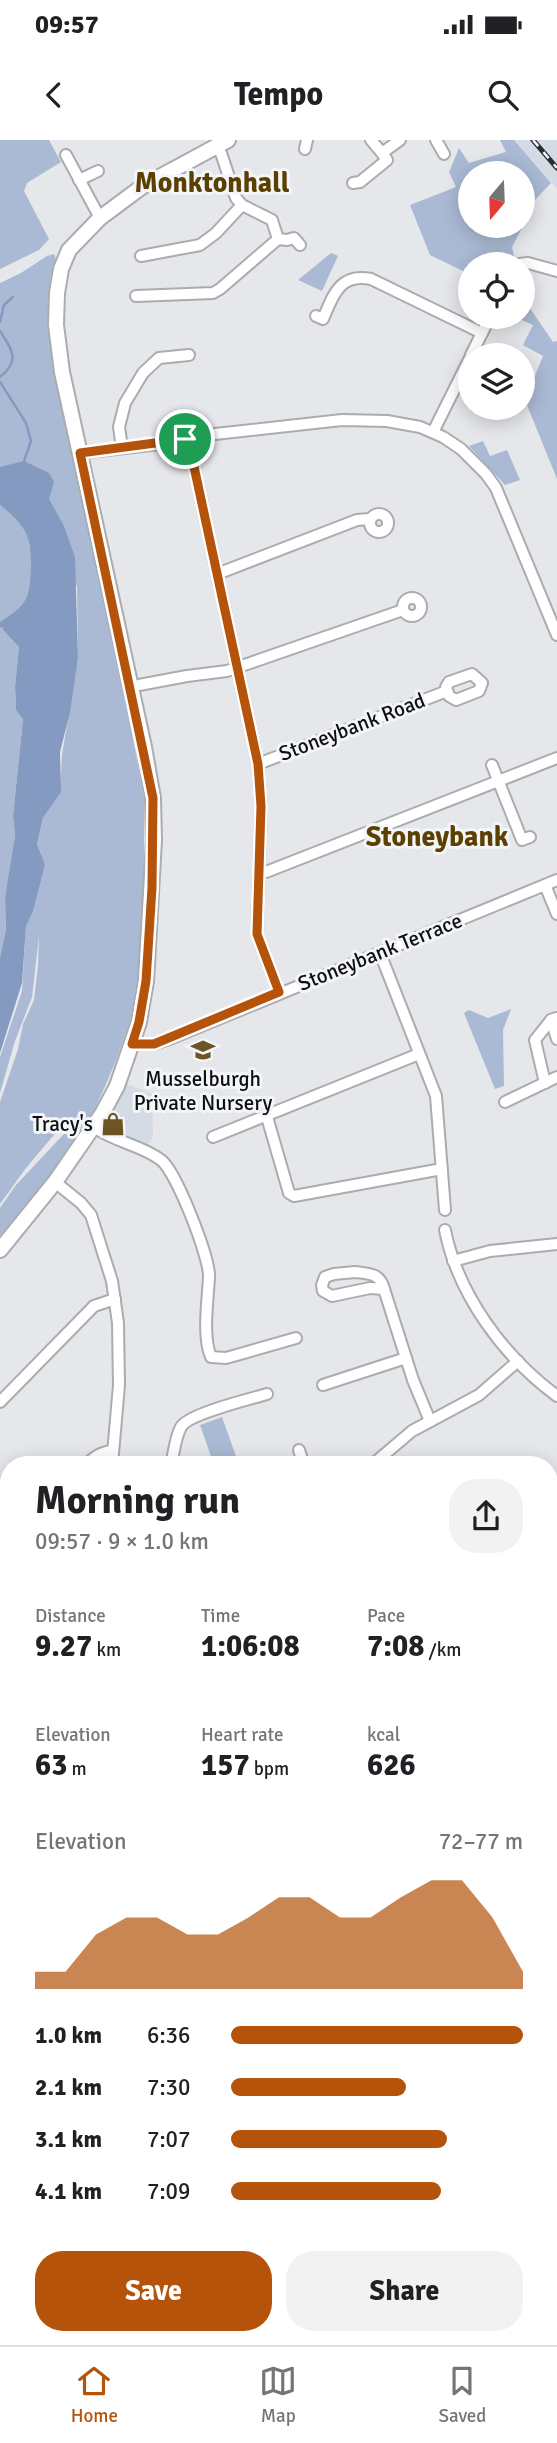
<!DOCTYPE html>
<meta charset="utf-8">
<style>
:root{--surface:#fff;--page:#f2f2f2;--text:#202124;--muted:#757577;--line:#e0e0e0;--accent:#b45309}
body{margin:0;font-family:Signika,sans-serif;background:var(--page);color:var(--text);height:100vh;display:flex;flex-direction:column;font-size:26px;white-space:nowrap}
*{box-sizing:border-box;margin:0}
p{font-size:23px;color:var(--muted)}
.icon{flex:none;width:38px;height:38px;fill:none;stroke:currentColor;stroke-width:2;stroke-linecap:round;stroke-linejoin:round}
.map{position:relative;flex:1;overflow:hidden}
.panel{position:absolute;left:0px;top:1316px;width:558px;height:889px;display:flex;flex-direction:column;background:var(--surface);border-radius:28px 28px 0 0;box-shadow:0 4px 18px #0003}
.panel>*{flex:none}
.needle{width:46px;rotate:199deg}
.buttons{position:absolute;left:458px;top:21px;display:grid;gap:14px}
.buttons a{display:grid;place-items:center;width:77px;height:77px;border-radius:50%;background:var(--surface);box-shadow:0 4px 18px #0003;font-size:35px}
.pin{position:absolute;display:grid;place-items:center;width:60px;height:60px;color:#fff;margin:-30px;border:4px solid #fff;border-radius:50%;box-shadow:0 2px 7px #0007}
.round{display:grid;place-items:center;flex:none;width:74px;height:74px;border-radius:28px;background:var(--page)}
.summary{display:flex;align-items:center;justify-content:space-between;height:119px;padding:0 35px}
h1{font-size:38px;font-weight:700;line-height:52px}
.figures{display:grid;grid-template-columns:repeat(3,1fr);gap:10px;height:119px;padding:7px 35px}
.figures div{display:grid;align-content:center}
.figures b{font-size:30px;font-weight:700}
.figures small{font-size:19px;font-weight:400}
.figures p{font-size:19px}
.chart{height:196px;padding:14px 35px}
.chart p{display:flex;justify-content:space-between}
.chart svg{width:100%;height:126px;margin-top:7px;fill:var(--accent);opacity:.7}
.primary-button{display:flex;gap:14px;margin-top:auto;padding:14px 35px}
.primary-button a{flex:1;height:80px;border-radius:28px;background:var(--accent);color:#fff;font-size:28px;font-weight:700;line-height:80px;text-align:center}
.primary-button a+a{background:var(--page);color:var(--text)}
ul{padding:0 35px;list-style:none;font-size:23px}
li{display:grid;grid-template-columns:112px 84px 1fr;align-items:center;height:52px}
li i{height:18px;border-radius:9px;background:var(--accent)}
.status{display:flex;justify-content:space-between;align-items:center;height:49px;padding:0 35px;background:var(--surface);direction:ltr}
.status svg{height:19px;fill:currentColor}
header{display:flex;justify-content:space-between;align-items:center;height:91px;padding:0 35px;background:var(--surface);font-size:32px;font-weight:700}
.tab-bar{display:flex;justify-content:space-around;align-items:center;height:98px;border-top:2px solid var(--line);background:var(--surface);font-size:19px;color:var(--muted)}
.tab-bar a{display:grid;justify-items:center;gap:4px}
.tab-bar .selected{color:var(--accent)}
.map>svg:first-child{display:block}
.built{fill:#d5dbe5}
.green{fill:#aabad4}
.water{fill:#849ac0}
.lines{fill:none;stroke-linecap:round;stroke-linejoin:round}
.stream{stroke:#849ac0;stroke-width:2.5}
.minor-casing{stroke:#aaacb0;stroke-width:14}
.major-casing{stroke:#aaacb0;stroke-width:18}
.minor{stroke:#fff;stroke-width:10}
.major{stroke:#fff;stroke-width:14}
.rail-casing{stroke:#2d2e2f;stroke-width:5}
.rail{stroke:#f3f5f8;stroke-width:2.5;stroke-dasharray:8;stroke-linecap:butt}
.route-casing{stroke:#fff;stroke-width:14}
.route{stroke:#b45309;stroke-width:9}
.labels{text-anchor:middle;dominant-baseline:central;stroke-width:6;stroke-linejoin:round;paint-order:stroke}
.street-label{font-size:21px;fill:#0e0f10;stroke:#f3f5f8}
.poi-label{font-size:21px;fill:#0e0f10;stroke:#f3f5f8}
.district-label{font-size:28px;font-weight:bold;fill:#5b4002;stroke:#f3f5f8}
</style>
<div class="status"><b>09:57</b><svg viewBox="0 0 49 12"><path d="M0 12V9h3v3zM5 12V6h3v6zM10 12V3h3v9zM15 12V0h3v12zM26 1h20v11H26zM47 4h2v5h-2z"/></svg></div>
<header><svg class="icon" aria-label="back" viewBox="0 0 24 24"><path d="M15 5l-7 7 7 7"/></svg>Tempo<svg class="icon" aria-label="search" viewBox="0 0 24 24"><circle cx="10" cy="10" r="6"/><path d="M15 15l6 6"/></svg></header>
<div class="map">
<svg width="557" height="2205" viewBox="0 0 557 2205">
<rect width="100%" height="100%" fill="#e5e7eb"/>
<g class="built">
<polygon points="514,0 557,0 557,48 548,39"/>
<polygon points="123,943 152,954 153,996 151,1002 145,1005 113,994 100,986"/>
<polygon points="0,1583 9,1591 9,1672 0,1682"/>
<polygon points="0,1820 9,1828 9,2002 0,1995"/>
<polygon points="550,1844 557,1844 557,1994 550,1993"/>
</g>
<g class="green">
<polygon points="0,0 49,0 61,22 27,43 24,51 49,99 39,110 0,129"/>
<polygon points="500,0 514,0 551,43 536,59 523,85 523,33 471,33 471,86 523,86 512,107 515,121 511,124 471,124 471,135 430,115 410,65 456,47 449,32 459,8 469,23 506,12"/>
<polygon points="331,113 338,116 322,151 298,140"/>
<path d="M54,114L57,122C41,141 52,213 55,238L123,545L144,658V753L138,837L130,881L115,923L89,983L70,1011L0,1099V1068L16,1045L77,980L69,977L26,1028L0,1064V962L18,909L23,884L34,860L38,826L39,796L32,857L15,901L0,953V917L22,851L26,782L45,724L37,704L43,678L60,653L62,615L78,518L77,446L0,335V143L21,133L47,116Z"/>
<polygon points="523,158 553,202 557,201 557,339 525,260 543,216 523,205 533,185 515,177 523,177"/>
<polygon points="483,301 490,316 507,310 520,340 505,345 469,306"/>
<path d="M0,365C11,374 24,385 28,399C32,410 32,450 25,460C20,469 9,476 0,482Z"/>
<polygon points="2,486 3,490 19,507 15,547 16,570 23,578 13,676 15,695 5,757 6,789 0,818 0,488"/>
<polygon points="511,869 503,890 504,946 495,949 464,873 469,870 488,878"/>
<polygon points="222,1277 237,1319 222,1325 214,1325 200,1285"/>
<polygon points="557,1565 557,1665 550,1667 550,1567"/>
<polygon points="9,1672 9,1828 0,1820 0,1682"/>
<polygon points="71,2196 194,2196 204,2205 71,2205"/>
</g>
<path class="water" d="M24,321L49,333L54,342L49,359L64,386L75,417L78,518L70,572L60,612L61,652L43,678L37,704L45,724L33,771L26,786L22,843L0,913V818L6,789L5,757L15,695L13,676L23,579L16,570L15,547L19,507L3,490L2,487L0,488V482C9,476 20,469 25,460C32,450 32,410 28,399C24,385 11,374 0,365V327Z"/>
<g class="lines">
<g class="stream">
<polyline points="0,182 4,165 13,157"/>
<path d="M0,191C12,210 21,220 0,237"/>
<polyline points="0,242 26,283 31,301 24,321"/>
</g>
<g class="minor-casing">
<g id="minor">
<polyline points="371,0 382,13 400,0"/>
<polyline points="436,0 444,14"/>
<polyline points="216,8 221,13 236,58 242,65 272,80 278,99 287,100 294,98 300,105"/>
<polyline points="305,9 307,0"/>
<polyline points="66,15 100,78"/>
<polyline points="79,40 98,31"/>
<polyline points="353,43 360,42 387,20 382,13"/>
<polyline points="141,116 200,105 216,93 242,65"/>
<polyline points="519,124 528,123 557,131"/>
<polyline points="136,156 213,153 220,149 278,99"/>
<path d="M316,176L323,179C333,156 339,133 371,139L482,193"/>
<polyline points="471,215 490,177"/>
<polyline points="433,292 471,216"/>
<polyline points="185,299 190,308 258,624 261,666 257,794 279,852"/>
<polyline points="122,308 119,287 125,263 143,233 159,218 189,215"/>
<polyline points="81,313 160,304 206,295 342,280 387,281 420,287 443,297 461,309 486,334 496,348 557,495"/>
<circle cx="379" cy="383" r="9"/>
<polyline points="217,434 357,380 370,379"/>
<circle cx="412" cy="467" r="9"/>
<polygon points="472,534 482,543 479,551 456,560 449,556 446,547 449,542"/>
<polyline points="139,545 187,536 227,531 403,470"/>
<polyline points="258,624 447,551"/>
<polyline points="492,625 522,700 530,697"/>
<polyline points="260,732 266,732 557,618"/>
<polyline points="545,745 557,774"/>
<polyline points="380,813 436,956 445,1070"/>
<polyline points="556,878 551,880 557,899"/>
<polyline points="132,904 154,904 172,898 557,740"/>
<polyline points="545,943 535,900 551,880"/>
<polyline points="505,962 557,937"/>
<polyline points="267,977 289,1053 294,1056 442,1029"/>
<path d="M94,987C114,1002 142,1005 161,1020C176,1031 210,1118 209,1137C208,1159 202,1197 211,1217L226,1218L296,1198"/>
<polyline points="213,997 419,914"/>
<polyline points="55,1042 81,1063 91,1075 112,1141 118,1183 119,1245 112,1325"/>
<path d="M445,1090C458,1155 504,1217 557,1256"/>
<polyline points="453,1121 490,1111 557,1104"/>
<path d="M355,1132C370,1134 380,1133 384,1149L370,1148L332,1156L323,1151L322,1145L325,1137L334,1134Z"/>
<polyline points="384,1149 413,1240 430,1281"/>
<polyline points="323,1245 406,1218"/>
<polyline points="0,1262 94,1166 115,1159"/>
<polyline points="299,1310 304,1325"/>
<path d="M86,1325C94,1317 101,1312 112,1311"/>
<path d="M171,1325C174,1313 175,1298 181,1287C188,1274 250,1259 267,1254"/>
<polyline points="372,1325 412,1291 479,1255 518,1221"/>
<polyline points="550,1351 557,1348"/>
<polyline points="0,1411 9,1402"/>
<polyline points="0,1464 9,1475"/>
<polyline points="551,1474 557,1495"/>
<polyline points="550,1711 557,1710"/>
<polyline points="550,1886 557,1891"/>
<polyline points="550,1956 557,1954"/>
<polyline points="0,2010 9,2017"/>
<polyline points="550,2075 557,2106"/>
<polyline points="347,2196 357,2205"/>
<polyline points="478,2196 486,2205"/>
<polyline points="60,2205 62,2196"/>
</g>
</g>
<g class="major-casing">
<g id="major">
<polyline points="0,1110 55,1042 102,974 117,946 139,882 146,841 154,700 153,658 144,607 62,232 56,185 57,153 61,129 69,110 100,78 143,46 228,0"/>
<polyline points="0,1566 9,1577"/>
<polyline points="550,1783 557,1783"/>
<polyline points="0,2072 9,2075"/>
<polyline points="212,2196 222,2205"/>
</g>
</g>
<use href="#minor" class="minor"/>
<use href="#major" class="major"/>
<g class="rail-casing">
<polyline id="rail" points="533,0 557,28"/>
</g>
<use href="#rail" class="rail"/>
</g>
<g class="lines">
<g class="route-casing">
<polygon id="route" points="185,299 190,308 258,624 261,666 257,794 279,852 154,904 132,904 139,882 146,841 152,748 153,658 80,313"/>
</g>
<use href="#route" class="route"/>
</g>
<defs>
<g id="school-bare" transform="scale(1.89)"><path d="M0-5L7-2L0 1L-7-2ZM-4 1L0 2.5L4 1V4Q0 6-4 4Z" fill="#6d5425" stroke="#f3f5f8" stroke-width="2.5" paint-order="stroke"/></g>
<g id="shop-bare" transform="scale(1.89)"><path d="M-5-2.5h2.3a2.7 3.5 0 0 1 5.4 0H5L5.5 6h-11ZM-1.5-2.5h3a1.5 2.3 0 0 0-3 0Z" fill="#6d5425" stroke="#f3f5f8" stroke-width="2.5" paint-order="stroke"/></g>
</defs>
<g fill-rule="evenodd">
<use href="#school-bare" x="203" y="910"/>
<use href="#shop-bare" x="113" y="984"/>
</g>
<g class="labels">
<g class="street-label">
<text transform="translate(352 587) rotate(-21)">Stoneybank Road</text>
<text transform="translate(380 812) rotate(-22)">Stoneybank Terrace</text>
</g>
<g class="poi-label">
<text x="203" y="939">Musselburgh<tspan x="203" dy="24">Private Nursery</tspan></text>
<text x="93" y="984" text-anchor="end">Tracy's</text>
</g>
<g class="district-label">
<text x="212" y="43">Monktonhall</text>
<text x="437" y="697">Stoneybank</text>
</g>
</g>
</svg>
<div class="buttons">
<a><svg class="needle" viewBox="-14 -14 28 28"><path d="M0-13l5 13h-10z" fill="#e53935"/><path d="M0 13l5-13h-10z" fill="#757577"/></svg></a>
<a><svg class="icon" aria-label="locate" viewBox="0 0 24 24"><circle cx="12" cy="12" r="6"/><path d="M12 2v4M12 18v4M2 12h4M18 12h4"/></svg></a>
<a><svg class="icon" aria-label="layers" viewBox="0 0 24 24"><path d="M12 4l9 5-9 5-9-5zM3 14l9 5 9-5"/></svg></a>
</div>
<div class="pin" style="left:185px;top:299px;background:#1e9e55"><svg class="icon" aria-label="arrive" viewBox="0 0 24 24"><path d="M6 21V4h12l-3 4 3 4H6"/></svg></div>
<section class="panel">
<div class="summary"><div><h1>Morning run</h1><p>09:57 · 9 × 1.0 km</p></div><a class="round"><svg class="icon" aria-label="share" viewBox="0 0 24 24"><path d="M12 15V3M7 8l5-5 5 5M5 13v7h14v-7"/></svg></a></div>
<div class="figures">
<div><p>Distance</p><b>9.27<small> km</small></b></div>
<div><p>Time</p><b>1:06:08</b></div>
<div><p>Pace</p><b>7:08<small> /km</small></b></div>
</div>
<div class="figures">
<div><p>Elevation</p><b>63<small> m</small></b></div>
<div><p>Heart rate</p><b>157<small> bpm</small></b></div>
<div><p>kcal</p><b>626</b></div>
</div>
<div class="chart"><p><span>Elevation</span>72–77 m</p>
<svg viewBox="0 0 160 44" preserveAspectRatio="none"><path d="M0 44V38L10 38L20 25L30 19L40 19L50 25L60 25L70 19L80 12L90 12L100 19L110 19L120 12L130 6L140 6L150 19L160 38V44z"/></svg>
</div>
<ul>
<li><b>1.0 km</b>6:36<i style="width:100%"></i></li>
<li><b>2.1 km</b>7:30<i style="width:60%"></i></li>
<li><b>3.1 km</b>7:07<i style="width:74%"></i></li>
<li><b>4.1 km</b>7:09<i style="width:72%"></i></li>
</ul>
<div class="primary-button"><a>Save</a><a>Share</a></div>
</section>
</div>
<nav class="tab-bar">
<a class="selected"><svg class="icon" aria-label="home" viewBox="0 0 24 24"><path d="M3 11l9-7 9 7M6 9v11h12V9"/></svg>Home</a>
<a><svg class="icon" aria-label="map" viewBox="0 0 24 24"><path d="M3 6l6-2 6 2 6-2v14l-6 2-6-2-6 2zM9 4v14M15 6v14"/></svg>Map</a>
<a><svg class="icon" aria-label="saved" viewBox="0 0 24 24"><path d="M7 4h10v16l-5-4-5 4z"/></svg>Saved</a>
</nav>
